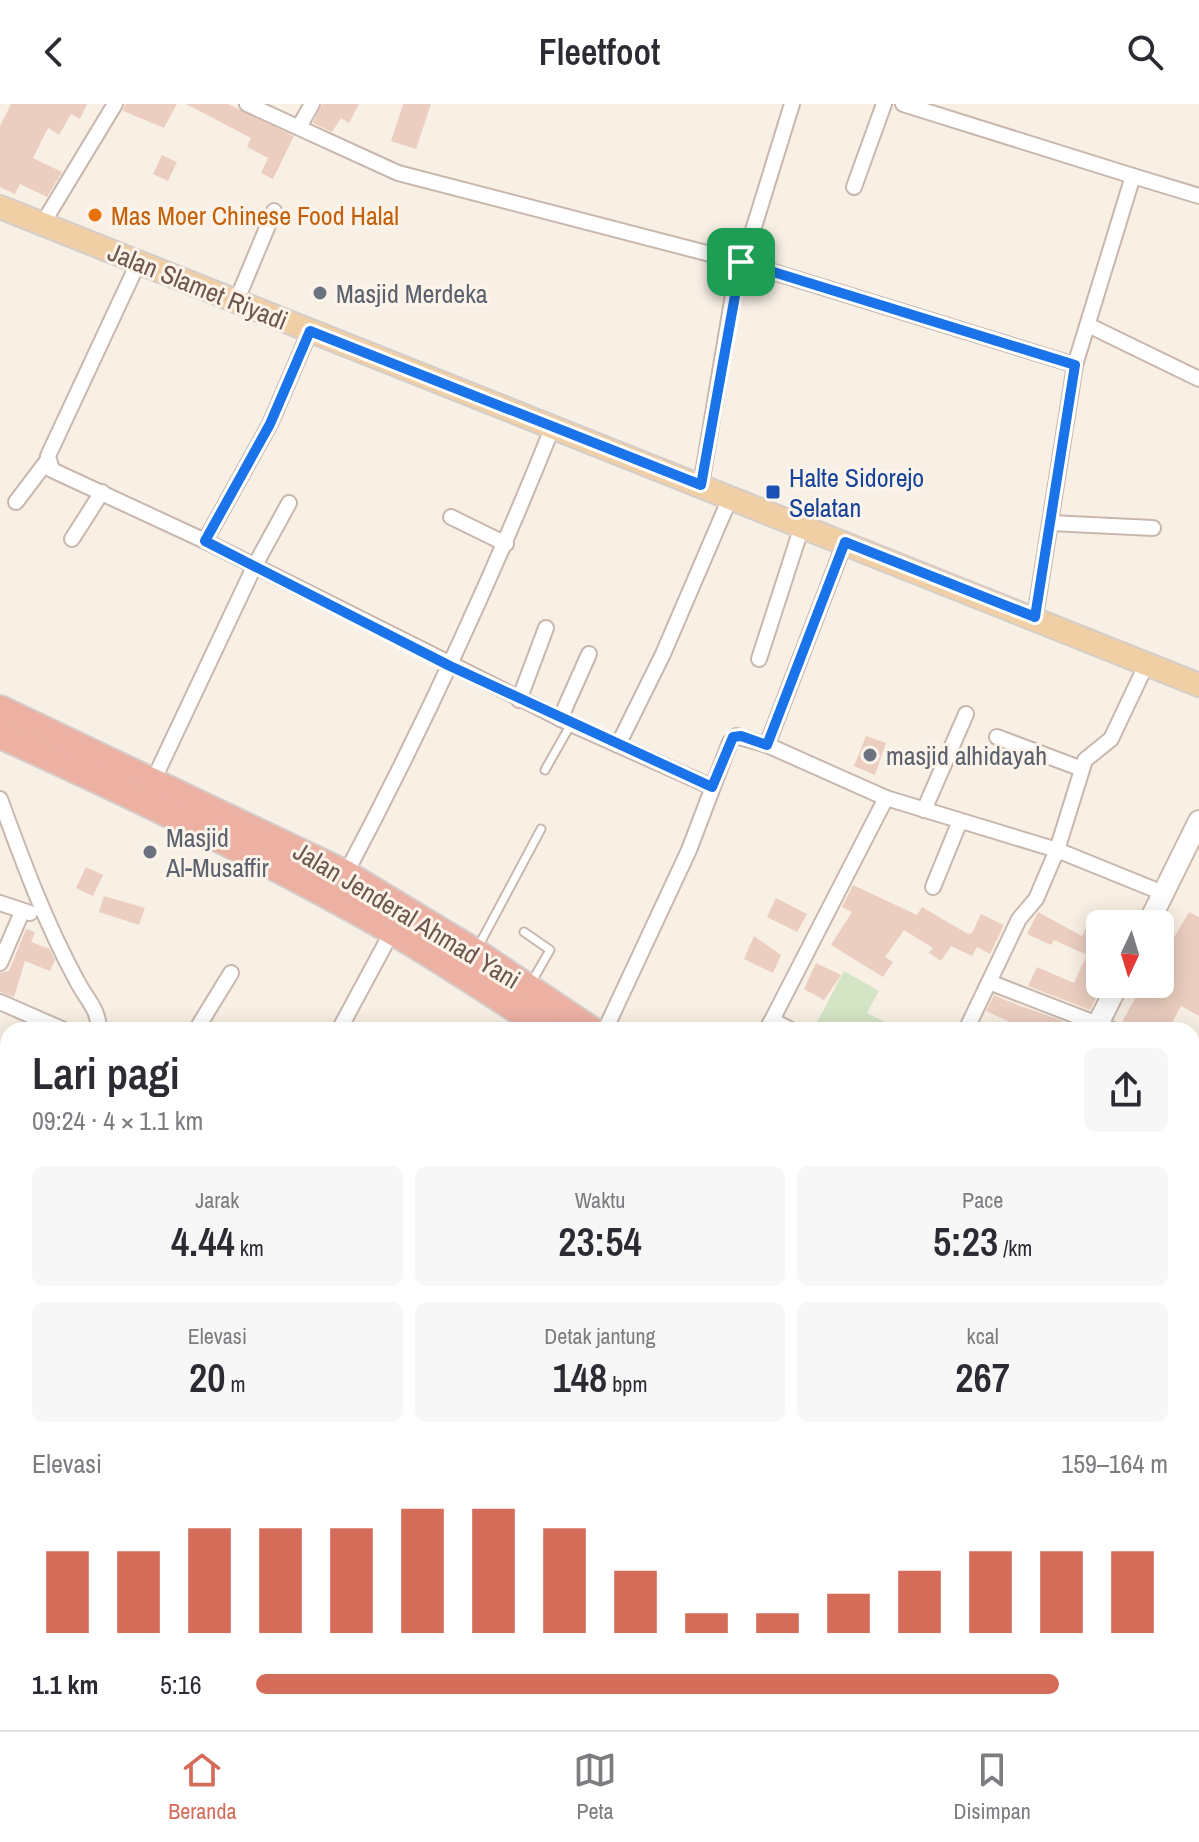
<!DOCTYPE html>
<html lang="id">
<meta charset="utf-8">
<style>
:root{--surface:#fff;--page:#f7f7f7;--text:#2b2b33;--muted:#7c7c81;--line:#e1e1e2;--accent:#d46c59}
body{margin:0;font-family:"Archivo Narrow",sans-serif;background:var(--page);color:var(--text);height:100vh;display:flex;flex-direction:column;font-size:30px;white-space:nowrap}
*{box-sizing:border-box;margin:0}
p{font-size:26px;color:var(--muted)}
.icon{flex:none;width:44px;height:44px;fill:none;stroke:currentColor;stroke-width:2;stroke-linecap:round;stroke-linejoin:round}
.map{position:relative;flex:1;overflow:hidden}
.panel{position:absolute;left:0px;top:918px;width:1200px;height:708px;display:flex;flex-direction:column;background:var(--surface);border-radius:24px 24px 0 0;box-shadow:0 4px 20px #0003}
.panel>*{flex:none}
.needle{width:52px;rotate:184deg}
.controls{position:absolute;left:1086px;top:806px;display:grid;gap:16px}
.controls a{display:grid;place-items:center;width:88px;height:88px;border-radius:12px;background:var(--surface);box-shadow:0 4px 20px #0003;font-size:40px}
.pin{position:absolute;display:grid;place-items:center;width:68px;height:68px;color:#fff;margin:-34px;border-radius:16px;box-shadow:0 4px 12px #0006}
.round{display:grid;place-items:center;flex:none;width:84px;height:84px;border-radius:12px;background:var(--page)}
.summary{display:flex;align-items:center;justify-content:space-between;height:136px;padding:0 32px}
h1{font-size:44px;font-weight:600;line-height:60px}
.stats{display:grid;grid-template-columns:repeat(3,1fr);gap:12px;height:136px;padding:8px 32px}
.stats div{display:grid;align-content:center;border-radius:12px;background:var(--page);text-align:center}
.stats b{font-size:40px;font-weight:600}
.stats small{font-size:22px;font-weight:400}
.stats p{font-size:22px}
.chart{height:224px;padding:16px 32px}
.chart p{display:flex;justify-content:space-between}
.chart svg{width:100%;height:144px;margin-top:8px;stroke:var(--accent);stroke-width:6}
ul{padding:0 32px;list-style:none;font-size:26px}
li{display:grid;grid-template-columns:128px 96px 1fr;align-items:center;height:60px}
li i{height:20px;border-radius:10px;background:var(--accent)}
header{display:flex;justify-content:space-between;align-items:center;height:104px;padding:0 32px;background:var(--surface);font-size:36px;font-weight:600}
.menu{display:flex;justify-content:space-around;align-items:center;height:112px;border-top:2px solid var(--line);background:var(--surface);font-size:22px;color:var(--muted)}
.menu a{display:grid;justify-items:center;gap:4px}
.menu .current{color:var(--accent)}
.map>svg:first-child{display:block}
.industrial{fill:#e9e3df}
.green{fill:#d4e5c5}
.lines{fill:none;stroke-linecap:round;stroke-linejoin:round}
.river{stroke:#bcdde0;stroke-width:28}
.building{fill:#ebcec0}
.lane-casing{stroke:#c9b7ad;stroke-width:11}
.street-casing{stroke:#c9b7ad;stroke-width:18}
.secondary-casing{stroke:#cdb9ad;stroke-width:24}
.primary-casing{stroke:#d4cdca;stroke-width:26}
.highway-casing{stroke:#d4cdca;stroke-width:30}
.lane{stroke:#fff;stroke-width:7}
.street{stroke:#fff;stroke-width:14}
.secondary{stroke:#fff;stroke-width:20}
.primary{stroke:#f0cfa5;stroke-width:22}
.highway{stroke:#ecb1a3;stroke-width:26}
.route-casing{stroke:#fff;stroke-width:16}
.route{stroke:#1a73e8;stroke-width:10}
.food-dot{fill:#e8710a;stroke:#fcf4ea;stroke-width:3}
.worship-dot{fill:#6b7280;stroke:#fcf4ea;stroke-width:3}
.transit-dot{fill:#1a4fb4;stroke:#fcf4ea;stroke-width:3}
.labels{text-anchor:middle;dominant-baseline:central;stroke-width:6;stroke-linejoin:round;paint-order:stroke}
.food-label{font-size:26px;fill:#c56008;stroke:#fcf4ea;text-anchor:start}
.street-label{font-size:26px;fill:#6f574d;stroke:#fcf4ea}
.worship-label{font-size:26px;fill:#5b616d;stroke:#fcf4ea;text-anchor:start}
.transit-label{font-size:26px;fill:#164399;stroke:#fcf4ea;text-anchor:start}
</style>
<header><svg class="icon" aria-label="back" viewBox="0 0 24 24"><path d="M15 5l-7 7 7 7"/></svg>Fleetfoot<svg class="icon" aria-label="search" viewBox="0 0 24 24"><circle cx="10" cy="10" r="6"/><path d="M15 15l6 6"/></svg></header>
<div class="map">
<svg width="1199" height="1626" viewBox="0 0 1199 1626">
<rect width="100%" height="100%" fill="#f9f0e5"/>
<polygon class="industrial" points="728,1618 1083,1618 1093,1626 724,1626"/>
<polygon class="green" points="844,867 879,887 867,909 901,926 813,926"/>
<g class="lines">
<g class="river">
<polyline points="0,1196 8,1196"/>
<polyline points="1097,1618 1107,1626"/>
</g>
</g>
<g class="building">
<polygon points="11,0 87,0 80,15 71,10 59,31 48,24 33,54 62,68 47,93 20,80 15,90 0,83 0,22"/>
<polygon points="125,0 177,0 164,24 123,7"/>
<polygon points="186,0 228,0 294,32 273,75 261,69 268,54 247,43 251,34"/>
<polygon points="322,0 359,0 349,19 341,14 332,28 313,19"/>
<polygon points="403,0 431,0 416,45 391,37"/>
<polygon points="162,51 177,58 168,77 153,70"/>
<polygon points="866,632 886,639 875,671 854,662"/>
<polygon points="86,763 103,771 93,792 76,784"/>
<polygon points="853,781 917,811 922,803 968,830 972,829 981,810 1004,821 990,850 977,843 972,852 951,842 941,857 929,849 933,844 904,826 885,853 893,858 883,873 831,841 852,808 842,803"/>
<polygon points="104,792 145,804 139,821 99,808"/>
<polygon points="776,794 807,810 797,828 767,813"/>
<polygon points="1038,808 1082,832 1090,816 1100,821 1100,880 1103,880 1090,906 1028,882 1037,863 1074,879 1087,851 1054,836 1051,841 1027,830"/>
<polygon points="1189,808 1199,813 1199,912 1181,902 1168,926 1131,926 1121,920 1143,880 1160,880 1160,857"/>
<polygon points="26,825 35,828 31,838 50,845 55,856 50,867 25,857 14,893 0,888 0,869 9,867"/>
<polygon points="754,832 781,851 773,869 744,855"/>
<polygon points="816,859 841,871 824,896 804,885"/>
<polygon points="994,891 1010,898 1063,917 1059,926 1004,926 1008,917 986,907"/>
</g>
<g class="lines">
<g class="lane-casing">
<g id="lane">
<polyline points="545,666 571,620"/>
<polyline points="524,828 550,846 531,879"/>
<polyline points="478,843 541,725"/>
<polyline points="994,1626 994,1618"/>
</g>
</g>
<g class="street-casing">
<g id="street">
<polyline points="247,0 398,69 741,158 1075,261"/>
<polyline points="903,0 1133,72"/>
<polyline points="299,23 312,0"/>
<polyline points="854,83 884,0"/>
<polyline points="43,119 115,0"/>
<polyline points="139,157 48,352 52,366 205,437 571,620 712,683"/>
<polyline points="236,198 274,107"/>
<polyline points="1088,221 1199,275"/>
<polyline points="701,381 733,191 792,0"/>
<polyline points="16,398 47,357"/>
<polyline points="451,413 506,440"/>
<polyline points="1050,419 1153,424"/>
<polyline points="72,435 102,388"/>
<polyline points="205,437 270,320 310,227"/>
<polyline points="1035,513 1075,261 1133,72 1199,92"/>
<polyline points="759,555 802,422"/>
<polyline points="519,596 546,524"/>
<polyline points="560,615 589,550"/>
<polyline points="997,633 1082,665"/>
<polyline points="618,641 663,550 730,394"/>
<polyline points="767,641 886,694 1057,746 1163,789"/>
<polyline points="154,675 254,463 289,399"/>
<path d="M0,695C23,758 45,818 77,877C86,895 99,905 99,926"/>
<polyline points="924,706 966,610"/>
<path d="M343,775C421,628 491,477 553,322"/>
<polyline points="933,783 960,717"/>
<polyline points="0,799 30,809"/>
<polyline points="0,859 22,808"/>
<polyline points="0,898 64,926"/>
<polyline points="772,916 886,694"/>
<polyline points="196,926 231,869"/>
<polyline points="339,926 395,822"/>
<polyline points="605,926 689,746 730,638 736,632 767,641 845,438"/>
<polyline points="766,926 772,916 791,926"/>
<polyline points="966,926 989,878"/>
<polyline points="1113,926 989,878 1019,815 1036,795 1057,746 1085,656 1111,635 1147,559"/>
<polyline points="1192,963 1199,967"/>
<polyline points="1192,1084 1199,1088"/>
<polyline points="1192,1303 1199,1290"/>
<polyline points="1192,1412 1199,1419"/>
<polyline points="1192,1505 1199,1496"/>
<polyline points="318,1618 336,1626"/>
<polyline points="1140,1618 1142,1626"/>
<polyline points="352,1626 355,1618"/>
<polyline points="436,1626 437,1618"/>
<polyline points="529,1626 532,1618"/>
</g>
</g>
<g class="secondary-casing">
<g id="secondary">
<polyline points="1148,820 1199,717"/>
<polyline points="1095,926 1118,880"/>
<polyline points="718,1626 722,1618"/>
</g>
</g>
<g class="primary-casing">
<polyline id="primary" points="0,103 1199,581"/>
</g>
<g class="highway-casing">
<g id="highway">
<polyline points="0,605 346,770 475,848 591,926"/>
<path d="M0,631C131,690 260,752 385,823C441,855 495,892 549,926"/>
<polyline points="1192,1323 1199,1327"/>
<polyline points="1192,1347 1199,1351"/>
</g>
</g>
<use href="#lane" class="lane"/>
<use href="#street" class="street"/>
<use href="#secondary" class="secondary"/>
<use href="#primary" class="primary"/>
<use href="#highway" class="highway"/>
</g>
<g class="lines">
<g class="route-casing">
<polygon id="route" points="741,158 1075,261 1035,513 845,438 767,641 741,632 733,633 712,683 450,562 205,437 270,320 310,227 701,381"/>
</g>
<use href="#route" class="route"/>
</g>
<circle class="food-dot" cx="95" cy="111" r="8"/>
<g class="worship-dot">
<circle cx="320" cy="189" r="8"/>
<circle cx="870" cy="651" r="8"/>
<circle cx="150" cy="748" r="8"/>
</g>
<rect class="transit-dot" x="765" y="380" width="16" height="16" rx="4"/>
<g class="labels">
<g class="food-label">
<text x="111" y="111">Mas Moer Chinese Food Halal</text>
</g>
<g class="street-label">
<text transform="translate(198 182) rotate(22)">Jalan Slamet Riyadi</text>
<text transform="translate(407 811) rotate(31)">Jalan Jenderal Ahmad Yani</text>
</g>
<g class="worship-label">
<text x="336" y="189">Masjid Merdeka</text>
<text x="886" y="651">masjid alhidayah</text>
<text x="166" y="733">Masjid<tspan x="166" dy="30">Al-Musaffir</tspan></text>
</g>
<g class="transit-label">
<text x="789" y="373">Halte Sidorejo<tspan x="789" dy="30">Selatan</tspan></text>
</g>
</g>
</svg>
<div class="controls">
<a><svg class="needle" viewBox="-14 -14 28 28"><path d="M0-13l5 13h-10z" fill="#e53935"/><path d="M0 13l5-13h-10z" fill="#7c7c81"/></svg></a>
</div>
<div class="pin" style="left:741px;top:158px;background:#1e9e55"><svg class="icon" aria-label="arrive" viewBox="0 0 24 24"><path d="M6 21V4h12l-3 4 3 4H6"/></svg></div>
<section class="panel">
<div class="summary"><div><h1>Lari pagi</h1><p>09:24 · 4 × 1.1 km</p></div><a class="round"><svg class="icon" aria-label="share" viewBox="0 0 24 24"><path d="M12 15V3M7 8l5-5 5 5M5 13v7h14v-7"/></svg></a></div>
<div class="stats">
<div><p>Jarak</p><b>4.44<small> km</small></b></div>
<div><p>Waktu</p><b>23:54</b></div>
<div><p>Pace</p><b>5:23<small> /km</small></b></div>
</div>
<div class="stats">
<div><p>Elevasi</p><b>20<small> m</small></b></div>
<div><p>Detak jantung</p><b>148<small> bpm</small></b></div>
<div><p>kcal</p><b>267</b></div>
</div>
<div class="chart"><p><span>Elevasi</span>159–164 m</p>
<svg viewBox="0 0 160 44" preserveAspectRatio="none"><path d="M5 44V19M15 44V19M25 44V12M35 44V12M45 44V12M55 44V6M65 44V6M75 44V12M85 44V25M95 44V38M105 44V38M115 44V32M125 44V25M135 44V19M145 44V19M155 44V19"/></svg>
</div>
<ul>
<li><b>1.1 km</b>5:16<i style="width:88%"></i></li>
</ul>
</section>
</div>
<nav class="menu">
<a class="current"><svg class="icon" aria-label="home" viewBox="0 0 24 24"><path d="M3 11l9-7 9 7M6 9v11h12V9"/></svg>Beranda</a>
<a><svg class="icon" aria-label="map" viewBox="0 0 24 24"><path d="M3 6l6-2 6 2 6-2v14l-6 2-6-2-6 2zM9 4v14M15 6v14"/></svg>Peta</a>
<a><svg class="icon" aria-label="saved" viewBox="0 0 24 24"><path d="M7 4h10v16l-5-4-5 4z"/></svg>Disimpan</a>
</nav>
